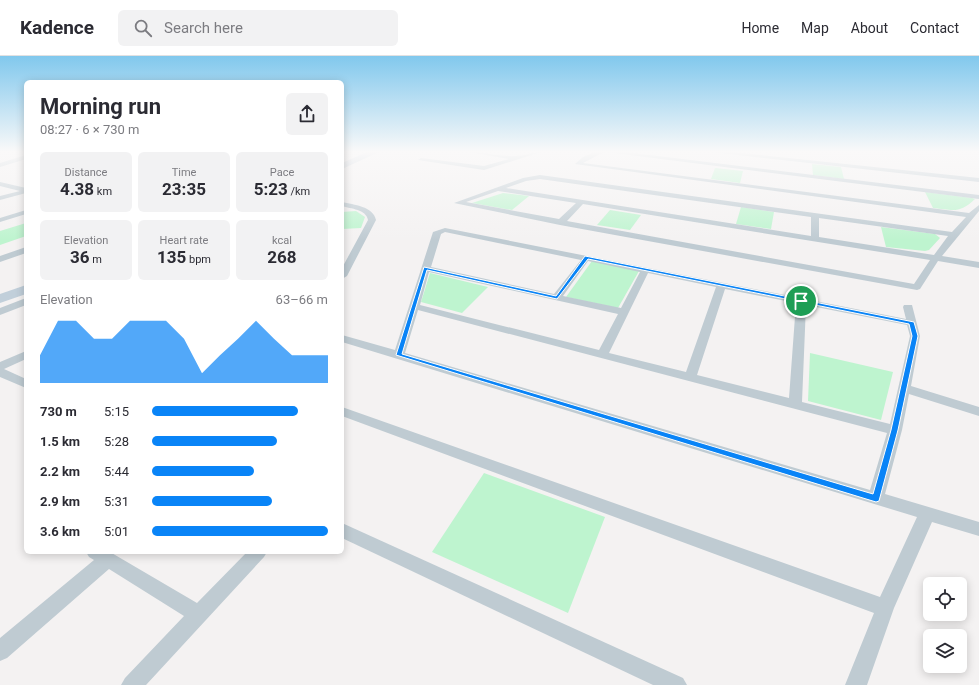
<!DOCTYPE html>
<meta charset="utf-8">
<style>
:root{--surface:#fff;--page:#f2f2f3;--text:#2b2b33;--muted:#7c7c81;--line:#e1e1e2;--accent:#0984f7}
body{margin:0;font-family:Roboto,sans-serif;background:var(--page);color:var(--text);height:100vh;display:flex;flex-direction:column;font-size:15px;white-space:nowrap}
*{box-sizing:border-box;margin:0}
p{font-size:13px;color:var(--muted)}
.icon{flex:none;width:22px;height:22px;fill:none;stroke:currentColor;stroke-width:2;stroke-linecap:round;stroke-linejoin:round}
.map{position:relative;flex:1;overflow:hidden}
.side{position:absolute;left:24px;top:24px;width:320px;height:474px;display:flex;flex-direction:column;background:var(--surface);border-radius:6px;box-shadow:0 2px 10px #0003}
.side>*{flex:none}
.buttons{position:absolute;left:923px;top:521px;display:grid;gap:8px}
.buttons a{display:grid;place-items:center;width:44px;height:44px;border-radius:6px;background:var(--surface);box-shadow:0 2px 10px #0003;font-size:20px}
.pin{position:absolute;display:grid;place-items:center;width:34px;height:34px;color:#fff;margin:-17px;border:2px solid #fff;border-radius:50%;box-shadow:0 1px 4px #0007}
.round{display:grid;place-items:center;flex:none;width:42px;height:42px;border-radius:6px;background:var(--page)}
.headline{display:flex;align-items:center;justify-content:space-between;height:68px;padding:0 16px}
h1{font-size:22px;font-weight:700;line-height:30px}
.stats{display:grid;grid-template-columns:repeat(3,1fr);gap:6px;height:68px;padding:4px 16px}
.stats div{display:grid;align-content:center;border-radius:6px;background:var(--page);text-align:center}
.stats b{font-size:17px;font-weight:700}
.stats small{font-size:11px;font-weight:400}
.stats p{font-size:11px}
.chart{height:112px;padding:8px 16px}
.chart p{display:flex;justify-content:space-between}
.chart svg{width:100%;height:72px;margin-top:4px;fill:var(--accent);opacity:.7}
ul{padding:0 16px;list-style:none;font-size:13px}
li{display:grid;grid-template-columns:64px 48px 1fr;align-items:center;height:30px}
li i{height:10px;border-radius:5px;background:var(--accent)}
header{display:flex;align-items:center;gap:24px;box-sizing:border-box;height:56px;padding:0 20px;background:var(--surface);border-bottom:1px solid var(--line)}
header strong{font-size:19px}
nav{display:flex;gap:22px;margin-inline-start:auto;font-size:14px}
.search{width:280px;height:36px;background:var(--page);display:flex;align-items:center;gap:10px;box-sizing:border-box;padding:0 14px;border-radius:6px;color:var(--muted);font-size:15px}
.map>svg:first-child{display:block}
.green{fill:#bef4cf}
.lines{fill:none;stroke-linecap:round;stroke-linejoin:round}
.street{fill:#bfcbd2;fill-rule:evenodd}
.secondary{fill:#c1cfda;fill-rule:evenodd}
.route{fill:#0984f7;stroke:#fff;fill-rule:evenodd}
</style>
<header>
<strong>Kadence</strong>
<div class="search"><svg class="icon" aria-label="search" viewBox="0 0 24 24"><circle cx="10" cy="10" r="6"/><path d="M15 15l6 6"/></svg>Search here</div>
<nav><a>Home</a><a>Map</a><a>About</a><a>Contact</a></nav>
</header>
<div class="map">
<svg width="979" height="629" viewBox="0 0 979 629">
<rect width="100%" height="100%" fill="#f4f2f2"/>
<g class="green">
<polygon points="812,108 841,111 844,123 813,119"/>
<polygon points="715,112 743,115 740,127 711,123"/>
<path d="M925,136L972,142L975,143C959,158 954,154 933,152Z"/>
<polygon points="503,137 529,140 512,154 472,147"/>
<polygon points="741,151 774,156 771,173 736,168"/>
<polygon points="610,154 641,159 630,174 597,169"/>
<polygon points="356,155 365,161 361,172 342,173 342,156"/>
<polygon points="26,167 26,180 0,189 0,175"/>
<polygon points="881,171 935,178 940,182 929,194 925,195 886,191"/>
<polygon points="592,205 639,215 618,252 566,241"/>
<polygon points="430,217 488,231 462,257 421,246"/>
<polygon points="810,297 893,316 881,364 808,345"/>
<polygon points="484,417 605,461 568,557 432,496"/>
</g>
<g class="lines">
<g class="street">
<path d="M469,96C485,96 501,101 516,100C524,100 532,96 541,96L484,114L418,104L421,102L484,110L509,103Z"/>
<path d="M595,96H604L583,107L969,157L979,149V155L942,200L979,206V212L938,205L920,233L917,234L560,169L454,147L523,122L540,119L952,176L966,161L575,108L583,101ZM540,123L811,161V180L506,132L526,125ZM498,135L576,147L559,163L466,146ZM583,148L930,204L914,228L567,165ZM819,162L948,180L934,199L819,181Z"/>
<polygon points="606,96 625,96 979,139 979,143"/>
<polygon points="711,96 732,96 979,122 979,126"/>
<polygon points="26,99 26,103 0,111 0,107"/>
<polygon points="0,126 26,132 26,137 0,144 0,140 20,135 0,130"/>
<path d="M342,146C354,149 373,150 376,164L347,220L342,223V212L368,164C366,153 351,153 342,150Z"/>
<polygon points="26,154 26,158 0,166 0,162"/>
<path d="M445,172L906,263L903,251L904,249H912L920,280L911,330L979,351V360L909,338L902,374L885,438L979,466V480L932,466L894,552L867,629H845L874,557L342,360V351L880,541L917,461L342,286V279L395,294L433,176ZM445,176L581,204L554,238L431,211L441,178ZM588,205L640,216L621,252L563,240ZM429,216L618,258L599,294L420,249ZM648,217L716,231L686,316L609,297ZM725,233L796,247L789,342L697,319ZM806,249L907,269L910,280L890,368L802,346ZM418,254L887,377L870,434L405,297Z"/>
<polygon points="26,191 26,197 0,206 0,200"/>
<polygon points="26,242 26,249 0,259 0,252"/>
<polygon points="26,295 26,303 4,313 26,323 26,332 0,321 0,306"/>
<polygon points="342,467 683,622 687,629 653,629 342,482"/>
<polygon points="86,496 110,496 197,547 247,496 267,496 264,501 146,629 121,629 125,622 184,560 109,513 7,602 0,605 0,582 94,504 89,501"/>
</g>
<g class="secondary">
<polygon points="367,96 379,96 342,113 342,107"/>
<polygon points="26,229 26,238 0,247 0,238"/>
</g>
</g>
<linearGradient id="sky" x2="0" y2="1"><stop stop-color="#81c8ed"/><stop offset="0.52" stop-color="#faf9f9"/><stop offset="1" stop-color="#faf9f9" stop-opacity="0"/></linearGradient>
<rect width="979" height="184" fill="url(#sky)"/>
<path class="route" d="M585,200L914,266L918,280L898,374L879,445L876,446L396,299L424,211L556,240ZM588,203L909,268L912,280L891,374L873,438L402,298L427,214L557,243Z"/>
</svg>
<div class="buttons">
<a><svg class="icon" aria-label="locate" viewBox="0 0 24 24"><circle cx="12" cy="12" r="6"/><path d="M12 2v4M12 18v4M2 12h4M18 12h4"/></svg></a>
<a><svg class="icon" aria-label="layers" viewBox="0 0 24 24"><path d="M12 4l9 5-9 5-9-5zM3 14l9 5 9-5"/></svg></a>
</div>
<div class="pin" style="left:801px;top:245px;background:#1e9e55"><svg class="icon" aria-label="arrive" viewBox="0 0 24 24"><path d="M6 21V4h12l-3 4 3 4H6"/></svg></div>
<section class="side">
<div class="headline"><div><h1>Morning run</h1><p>08:27 · 6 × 730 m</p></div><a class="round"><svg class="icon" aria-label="share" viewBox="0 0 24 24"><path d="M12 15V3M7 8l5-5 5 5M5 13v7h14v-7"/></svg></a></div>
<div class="stats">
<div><p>Distance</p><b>4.38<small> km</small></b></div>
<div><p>Time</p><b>23:35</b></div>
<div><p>Pace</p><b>5:23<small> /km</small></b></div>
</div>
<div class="stats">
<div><p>Elevation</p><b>36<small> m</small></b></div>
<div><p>Heart rate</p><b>135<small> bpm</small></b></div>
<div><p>kcal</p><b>268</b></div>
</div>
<div class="chart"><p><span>Elevation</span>63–66 m</p>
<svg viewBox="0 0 160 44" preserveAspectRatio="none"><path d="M0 44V27L10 6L20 6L30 17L40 17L50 6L60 6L70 6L80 17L90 38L100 27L110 17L120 6L130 17L140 27L150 27L160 27V44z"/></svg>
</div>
<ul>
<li><b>730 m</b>5:15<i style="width:83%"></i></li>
<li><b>1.5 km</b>5:28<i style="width:71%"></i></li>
<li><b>2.2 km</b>5:44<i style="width:58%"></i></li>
<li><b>2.9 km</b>5:31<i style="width:68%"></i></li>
<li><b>3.6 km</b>5:01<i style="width:100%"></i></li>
</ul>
</section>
</div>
